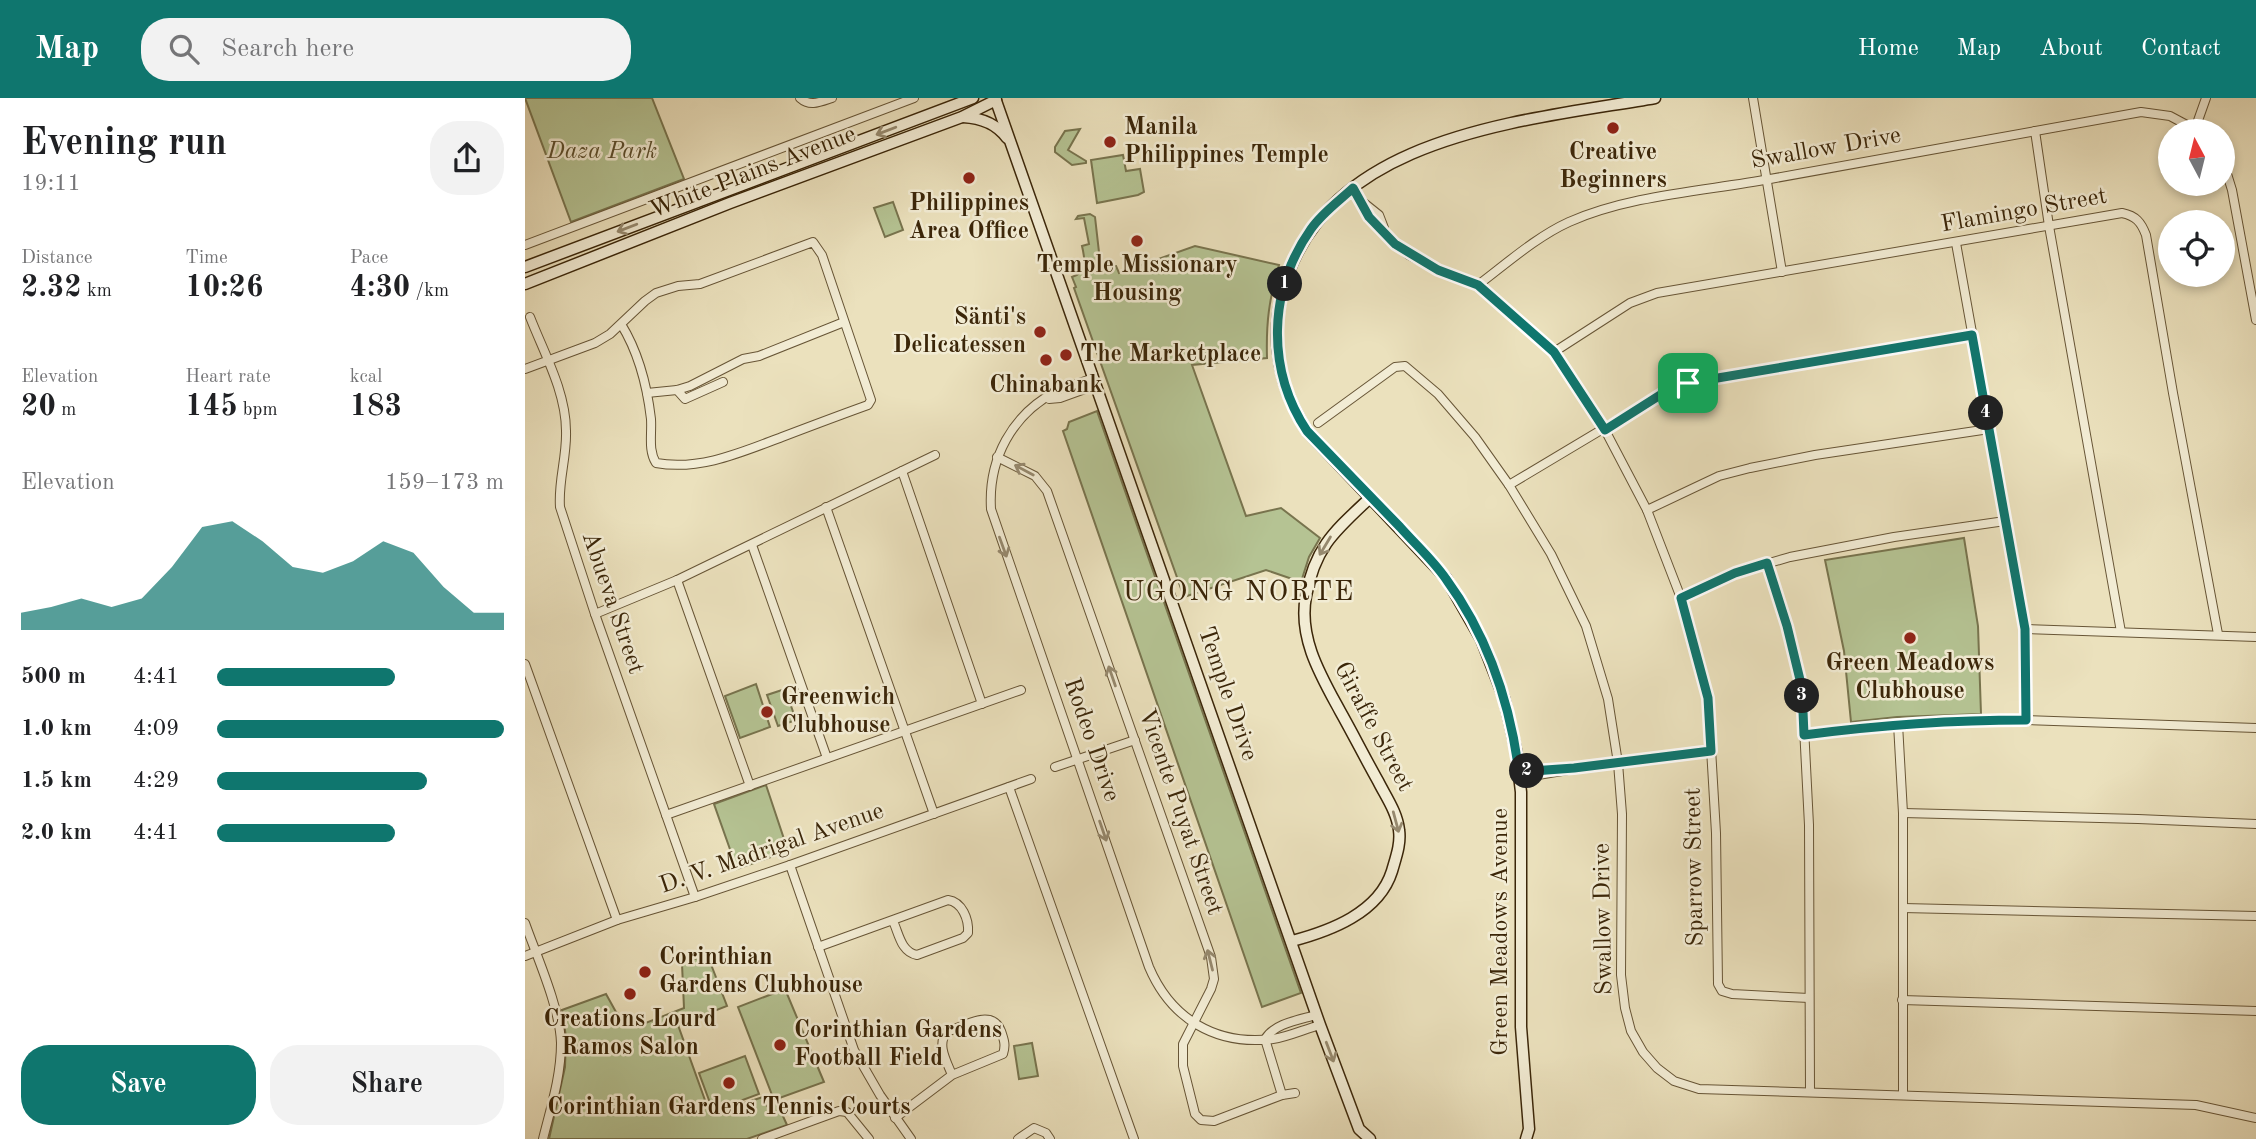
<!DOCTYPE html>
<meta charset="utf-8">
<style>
:root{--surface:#fff;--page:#f2f2f2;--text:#202124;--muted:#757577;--accent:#0f766e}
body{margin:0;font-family:"Old Standard TT",serif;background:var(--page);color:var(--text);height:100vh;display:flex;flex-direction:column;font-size:26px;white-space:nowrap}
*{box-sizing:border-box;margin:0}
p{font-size:23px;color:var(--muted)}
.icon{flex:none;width:38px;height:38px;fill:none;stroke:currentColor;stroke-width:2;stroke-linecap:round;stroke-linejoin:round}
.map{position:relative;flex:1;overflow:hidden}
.details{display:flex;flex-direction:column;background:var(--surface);width:525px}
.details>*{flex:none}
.needle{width:46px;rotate:353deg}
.tools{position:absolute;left:1633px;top:21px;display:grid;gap:14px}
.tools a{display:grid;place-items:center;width:77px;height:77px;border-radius:50%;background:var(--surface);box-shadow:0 4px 10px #0003;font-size:35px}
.pin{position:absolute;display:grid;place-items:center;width:60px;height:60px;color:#fff;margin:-30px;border-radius:14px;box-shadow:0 4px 10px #0006}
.km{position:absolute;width:35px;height:35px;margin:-18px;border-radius:50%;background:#222;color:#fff;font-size:19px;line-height:35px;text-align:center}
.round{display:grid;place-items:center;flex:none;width:74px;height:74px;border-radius:28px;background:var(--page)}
.summary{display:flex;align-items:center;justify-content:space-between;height:119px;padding:0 21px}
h1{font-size:38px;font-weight:700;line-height:52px}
.stats{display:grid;grid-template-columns:repeat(3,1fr);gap:10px;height:119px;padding:7px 21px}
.stats div{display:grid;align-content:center}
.stats b{font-size:30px;font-weight:700}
.stats small{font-size:19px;font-weight:400}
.stats p{font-size:19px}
.chart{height:196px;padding:14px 21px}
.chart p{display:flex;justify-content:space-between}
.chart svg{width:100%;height:126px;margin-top:7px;fill:var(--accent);opacity:.7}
.button{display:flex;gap:14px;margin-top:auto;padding:14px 21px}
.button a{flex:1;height:80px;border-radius:28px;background:var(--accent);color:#fff;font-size:28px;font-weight:700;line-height:80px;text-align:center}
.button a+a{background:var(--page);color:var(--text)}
ul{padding:0 21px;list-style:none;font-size:23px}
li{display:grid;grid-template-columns:112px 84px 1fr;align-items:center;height:52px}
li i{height:18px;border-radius:9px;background:var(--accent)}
header{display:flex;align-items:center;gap:42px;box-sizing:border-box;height:98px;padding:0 35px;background:var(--accent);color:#fff}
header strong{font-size:33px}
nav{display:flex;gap:38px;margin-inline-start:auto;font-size:24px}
.search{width:490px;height:63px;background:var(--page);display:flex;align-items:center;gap:18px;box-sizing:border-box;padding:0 24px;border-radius:28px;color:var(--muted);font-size:26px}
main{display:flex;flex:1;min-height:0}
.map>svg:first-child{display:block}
.green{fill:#b5c393;stroke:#78744e;stroke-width:2}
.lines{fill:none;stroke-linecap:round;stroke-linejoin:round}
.street-casing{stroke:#675536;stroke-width:10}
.secondary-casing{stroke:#3b2609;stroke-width:13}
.street{stroke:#f2ecd4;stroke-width:8}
.secondary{stroke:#f2ecd4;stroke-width:10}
.oneway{stroke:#96896e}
.route-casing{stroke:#fff;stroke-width:14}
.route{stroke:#0f766e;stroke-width:9}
.poi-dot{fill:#8f2418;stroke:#f2ecd4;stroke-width:2.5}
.labels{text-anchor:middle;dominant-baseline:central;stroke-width:5;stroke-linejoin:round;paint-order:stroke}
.poi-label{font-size:24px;font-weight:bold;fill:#3b2609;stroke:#f2ecd4}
.street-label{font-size:24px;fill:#3b2609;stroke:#f2ecd4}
.park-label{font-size:24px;font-style:italic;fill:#5a4d2c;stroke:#f2ecd4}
.quarter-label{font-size:28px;letter-spacing:2px;fill:#3b2609;stroke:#f2ecd4}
</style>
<header>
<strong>Map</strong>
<div class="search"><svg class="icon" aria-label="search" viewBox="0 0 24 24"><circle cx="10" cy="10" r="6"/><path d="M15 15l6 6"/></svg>Search here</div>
<nav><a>Home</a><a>Map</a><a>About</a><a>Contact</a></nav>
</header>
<main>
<section class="details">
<div class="summary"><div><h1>Evening run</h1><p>19:11</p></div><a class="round"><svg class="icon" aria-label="share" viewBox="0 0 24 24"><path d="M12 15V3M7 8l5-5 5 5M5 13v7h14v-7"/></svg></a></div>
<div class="stats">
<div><p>Distance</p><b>2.32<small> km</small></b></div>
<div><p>Time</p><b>10:26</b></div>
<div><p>Pace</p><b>4:30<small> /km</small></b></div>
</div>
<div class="stats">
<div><p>Elevation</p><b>20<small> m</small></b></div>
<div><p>Heart rate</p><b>145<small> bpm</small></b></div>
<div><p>kcal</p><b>183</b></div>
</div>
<div class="chart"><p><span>Elevation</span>159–173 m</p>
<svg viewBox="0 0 160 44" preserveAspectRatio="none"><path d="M0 44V38L10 36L20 33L30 36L40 33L50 22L60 8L70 6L80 13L90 22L100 24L110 20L120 13L130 17L140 29L150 38L160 38V44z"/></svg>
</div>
<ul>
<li><b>500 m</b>4:41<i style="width:62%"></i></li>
<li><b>1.0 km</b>4:09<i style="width:100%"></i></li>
<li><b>1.5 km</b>4:29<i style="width:73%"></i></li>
<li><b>2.0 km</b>4:41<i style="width:62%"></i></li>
</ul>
<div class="button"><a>Save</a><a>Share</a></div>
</section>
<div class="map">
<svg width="1731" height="1041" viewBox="0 0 1731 1041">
<rect width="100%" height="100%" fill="#ebe1bd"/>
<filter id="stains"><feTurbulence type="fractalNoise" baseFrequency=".00286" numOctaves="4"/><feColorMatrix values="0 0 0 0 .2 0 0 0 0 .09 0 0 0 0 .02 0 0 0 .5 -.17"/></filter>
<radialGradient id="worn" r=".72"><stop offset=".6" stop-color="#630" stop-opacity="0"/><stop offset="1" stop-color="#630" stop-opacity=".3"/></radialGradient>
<g class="green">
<polygon points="0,0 127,0 159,81 46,124"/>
<polygon points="555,31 543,52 561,63 561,65 547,67 530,54 530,49 540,33"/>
<polygon points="598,57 601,73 615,71 619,94 613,97 572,105 566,62"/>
<polygon points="368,104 378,132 360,139 349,110"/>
<path d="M565,116L570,119L575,163L580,168H591L594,175L670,148L754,167C744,202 741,224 742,260L667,267L721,418L756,410L795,440L784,459L776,484L741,472L659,499L549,190L551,189L547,179C563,174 560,161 557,148L564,146L559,120L551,121L553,118Z"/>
<polygon points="572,313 776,895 737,909 538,333 542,331 544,324"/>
<polygon points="1439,440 1453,528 1456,616 1372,619 1326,624 1319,553 1300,462"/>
<polygon points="231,586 245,629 215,640 200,598"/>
<polygon points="260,591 271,622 253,628 242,597"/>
<polygon points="241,687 263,753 212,771 189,706"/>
<polygon points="182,856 202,908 153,927 185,1016 238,999 242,1008 252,1005 262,1027 222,1041 24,1041 40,969 41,939 37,912 81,896 91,914 113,928 159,910 157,866"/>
<polygon points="260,891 299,984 249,1002 213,909"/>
<polygon points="507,945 513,978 494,981 489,948"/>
<polygon points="220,958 234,996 188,1013 174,975"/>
</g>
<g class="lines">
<g class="street-casing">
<g id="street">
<path d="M275,0C285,9 295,4 307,0"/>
<polyline points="1228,0 1257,174"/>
<polyline points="1670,31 1681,0"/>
<polyline points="1510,33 1524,128 1596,534"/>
<polyline points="1698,63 1707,92 1731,222"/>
<polyline points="828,90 844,119 870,146 884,157 913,172 953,187 1029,254 1080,332 1122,412 1156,500 1183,600 1191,735 1193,886 1197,893 1207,896 1284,900"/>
<polyline points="839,105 854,117 859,130"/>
<polyline points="1431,145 1500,531 1501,622"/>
<polyline points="0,147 389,0"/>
<path d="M953,187C981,166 1011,139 1044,124C1105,97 1180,93 1245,81C1369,59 1492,36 1616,14L1645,18L1673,33"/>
<path d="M5,219C19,255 41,294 41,333C42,359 33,383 35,409L70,516L170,799"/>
<path d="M1029,254L1105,205L1132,195L1597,115C1611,118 1616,124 1621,137L1648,295L1693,536"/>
<path d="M0,271L70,245L85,236L120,203L131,195L153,188L175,186L288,144L297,157L346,302L343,307C315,317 286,328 257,339C217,354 175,373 131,365C123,352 127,337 126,321C122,287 114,255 96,226"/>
<path d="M569,280C557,284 544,288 532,293C487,316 463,361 466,411L624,869C646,921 691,948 748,941C763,939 780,931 795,927"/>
<polyline points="152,292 160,301 198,284"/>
<polyline points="122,295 152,292 165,288 218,261 234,258 319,224"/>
<polyline points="524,301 535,300 571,287"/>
<polyline points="793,325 870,269 880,268 913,296 950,339 984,387 1026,456 1061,528 1083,601 1093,665 1097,716 1096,877 1100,910 1106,933 1118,954 1132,970 1149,983 1174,991 1671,1007 1731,1020"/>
<polyline points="472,359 510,378 522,393 686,859 689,881 686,891 658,946 658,968 670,1016 676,1022 689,1023 757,997 770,995"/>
<polyline points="377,373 457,606"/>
<polyline points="984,387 1143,292 1163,285 1447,237"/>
<polyline points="301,409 409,716"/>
<polyline points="1122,412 1194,378 1225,370 1290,357 1464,331"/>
<polyline points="227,447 302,660"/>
<polyline points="1242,465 1263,528 1277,590 1284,727 1285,994"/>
<polyline points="152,482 225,688"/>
<polyline points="1156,500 1210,475 1265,459 1369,439 1480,423"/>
<polyline points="70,516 152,482 410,357"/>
<polyline points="1500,531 1731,539"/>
<polyline points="0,566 92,822"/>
<polyline points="1373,626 1378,715 1378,997"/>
<polyline points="1279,637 1359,627 1433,622 1501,622 1731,630"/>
<polyline points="530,669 610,642"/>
<polyline points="994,674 1025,671"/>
<polyline points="995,680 1049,671 1187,653"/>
<polyline points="484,689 609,1041"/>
<polyline points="1378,715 1613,721 1731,726"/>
<polyline points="141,717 496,592"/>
<polyline points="265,767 329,952 355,997 386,1041"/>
<polyline points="1378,810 1731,818"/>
<path d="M0,825C12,859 35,910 36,945C36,978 26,1009 18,1041"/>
<path d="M293,849L423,802C437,804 444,821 443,835L438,840L392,857C376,854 374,836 368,823"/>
<polyline points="0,858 92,822 170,799 265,767 506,681"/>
<polyline points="1377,902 1731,913"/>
<polyline points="740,941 757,997"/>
<path d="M740,941C750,925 774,922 791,917"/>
<path d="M370,1020L427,977L478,956C481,947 479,942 476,933C467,910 439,928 422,934C411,946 422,964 427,977"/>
<polyline points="237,1041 314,1013 322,1014 344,1041"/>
<polyline points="493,1041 509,1030 521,1035 525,1041"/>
</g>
</g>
<g class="secondary-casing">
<g id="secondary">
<polyline points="470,0 795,927 834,1031 845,1041"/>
<path d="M438,19C456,20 471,25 482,40"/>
<polyline points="0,169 448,0"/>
<polyline points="0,186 205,105 437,19 471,2"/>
<path d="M767,843C805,833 854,815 867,773C871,759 876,746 874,732C872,714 861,699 853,683C840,660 828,636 815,613C796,578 773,540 781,498C790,448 811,432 846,399"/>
<path d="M1001,1041L1004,1031L996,929V694L991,652L979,600L956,541L921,480L782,333C755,291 745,244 757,196C796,37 998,23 1130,0"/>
</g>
</g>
<use href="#street" class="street"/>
<use href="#secondary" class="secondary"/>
</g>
<defs><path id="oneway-shaft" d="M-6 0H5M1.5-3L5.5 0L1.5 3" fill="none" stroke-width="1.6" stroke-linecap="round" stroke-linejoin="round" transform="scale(1.75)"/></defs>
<g class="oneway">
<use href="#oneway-shaft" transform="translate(361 33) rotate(159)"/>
<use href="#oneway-shaft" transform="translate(102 130) rotate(159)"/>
<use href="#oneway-shaft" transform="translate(499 372) rotate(-152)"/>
<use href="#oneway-shaft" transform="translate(800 448) rotate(121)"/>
<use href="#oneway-shaft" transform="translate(478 449) rotate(70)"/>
<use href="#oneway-shaft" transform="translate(587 578) rotate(-109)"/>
<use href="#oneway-shaft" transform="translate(871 724) rotate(75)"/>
<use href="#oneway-shaft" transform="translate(578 733) rotate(71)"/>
<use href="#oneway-shaft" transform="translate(685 862) rotate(-104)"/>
<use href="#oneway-shaft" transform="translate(805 954) rotate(69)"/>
</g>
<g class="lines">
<g class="route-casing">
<path id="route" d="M828,90L844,119L870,146L913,172L953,187L1029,254L1080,332L1143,292L1163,285L1447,237L1500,531L1501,622C1424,622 1355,627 1279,637L1277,590L1262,528L1242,465L1210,475L1156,500L1183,600L1186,653L1049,670L994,674C985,605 962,537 921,481C908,462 890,446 875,429C844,397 813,365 782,333C741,271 743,192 786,131C797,115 814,103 828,90Z"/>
</g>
<use href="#route" class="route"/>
</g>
<g class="poi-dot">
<circle cx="1088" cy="30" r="7"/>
<circle cx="585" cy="44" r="7"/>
<circle cx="444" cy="80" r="7"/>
<circle cx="612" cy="143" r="7"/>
<circle cx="515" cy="234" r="7"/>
<circle cx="541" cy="257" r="7"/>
<circle cx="521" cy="262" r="7"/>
<circle cx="1385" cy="540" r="7"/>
<circle cx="242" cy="614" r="7"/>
<circle cx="120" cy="874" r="7"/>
<circle cx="105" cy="896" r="7"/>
<circle cx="255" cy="947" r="7"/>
<circle cx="204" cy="985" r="7"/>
</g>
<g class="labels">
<g class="poi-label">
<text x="599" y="30" text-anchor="start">Manila<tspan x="599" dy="28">Philippines Temple</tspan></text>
<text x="1088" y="55">Creative<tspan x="1088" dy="28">Beginners</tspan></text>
<text x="444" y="106">Philippines<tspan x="444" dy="28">Area Office</tspan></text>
<text x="612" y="168">Temple Missionary<tspan x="612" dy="28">Housing</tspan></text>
<text x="501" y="220" text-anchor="end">Sänti's<tspan x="501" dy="28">Delicatessen</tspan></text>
<text x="555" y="257" text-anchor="start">The Marketplace</text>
<text x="521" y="288">Chinabank</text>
<text x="1385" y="566">Green Meadows<tspan x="1385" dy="28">Clubhouse</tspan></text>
<text x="256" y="600" text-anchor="start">Greenwich<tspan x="256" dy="28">Clubhouse</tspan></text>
<text x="134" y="860" text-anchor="start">Corinthian<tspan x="134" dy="28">Gardens Clubhouse</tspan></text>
<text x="105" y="922">Creations Lourd<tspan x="105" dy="28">Ramos Salon</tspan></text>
<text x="269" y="933" text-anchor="start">Corinthian Gardens<tspan x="269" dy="28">Football Field</tspan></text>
<text x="204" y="1010">Corinthian Gardens Tennis Courts</text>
</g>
<g class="street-label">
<text transform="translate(1301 51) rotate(-10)">Swallow Drive</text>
<text transform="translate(228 75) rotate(-21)">White Plains Avenue</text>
<text transform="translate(1499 113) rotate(-10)">Flamingo Street</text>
<text transform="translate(87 505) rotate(71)">Abueva Street</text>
<text transform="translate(702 596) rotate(71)">Temple Drive</text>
<text transform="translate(848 629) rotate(62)">Giraffe Street</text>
<text transform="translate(566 642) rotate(71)">Rodeo Drive</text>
<text transform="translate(655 714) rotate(71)">Vicente Puyat Street</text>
<text transform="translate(247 751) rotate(-19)">D. V. Madrigal Avenue</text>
<text transform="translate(1170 769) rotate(-91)">Sparrow Street</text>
<text transform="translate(1079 821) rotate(-91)">Swallow Drive</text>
<text transform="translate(976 834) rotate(-90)">Green Meadows Avenue</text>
</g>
<g class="park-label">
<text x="77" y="54">Daza Park</text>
</g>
<g class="quarter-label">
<text x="714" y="495">UGONG NORTE</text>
</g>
</g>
<rect width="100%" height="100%" filter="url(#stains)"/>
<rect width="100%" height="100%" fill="url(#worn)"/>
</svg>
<div class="tools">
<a><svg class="needle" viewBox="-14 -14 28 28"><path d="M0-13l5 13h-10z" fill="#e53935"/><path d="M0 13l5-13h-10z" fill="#757577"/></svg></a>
<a><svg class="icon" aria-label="locate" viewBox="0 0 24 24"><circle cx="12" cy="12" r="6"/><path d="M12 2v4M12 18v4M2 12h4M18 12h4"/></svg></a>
</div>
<div class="pin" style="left:1163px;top:285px;background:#1e9e55"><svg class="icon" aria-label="arrive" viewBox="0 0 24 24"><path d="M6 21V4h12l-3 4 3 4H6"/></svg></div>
<b class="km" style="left:760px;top:186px">1</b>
<b class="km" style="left:1002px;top:673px">2</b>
<b class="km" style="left:1277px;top:598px">3</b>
<b class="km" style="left:1461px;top:315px">4</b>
</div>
</main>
